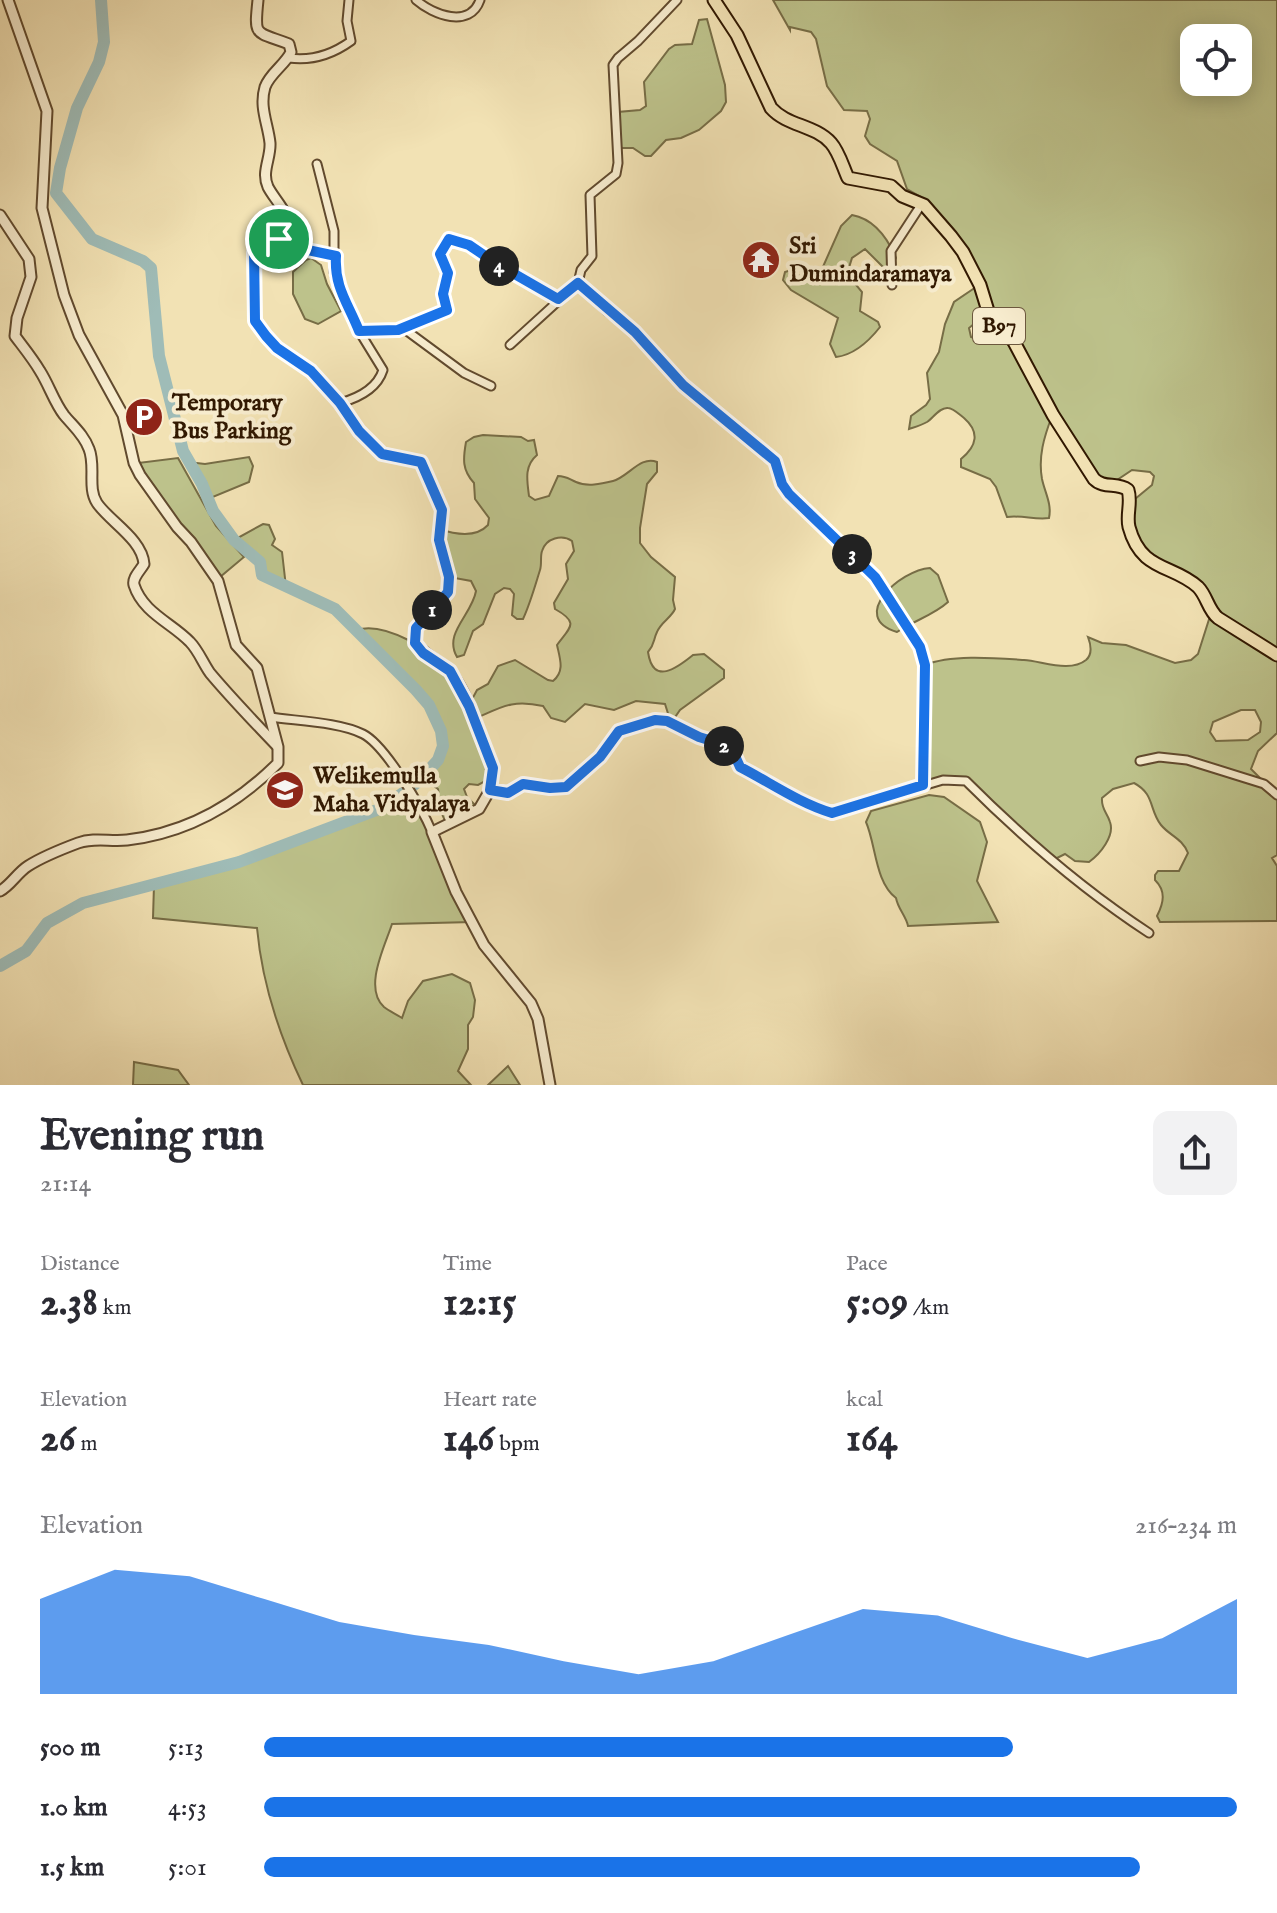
<!DOCTYPE html>
<meta charset="utf-8">
<style>
:root{--surface:#fff;--page:#f2f2f3;--text:#2b2b33;--muted:#7c7c81;--accent:#1a73e8}
body{margin:0;font-family:"IM FELL English",serif;background:var(--page);color:var(--text);height:100vh;display:flex;flex-direction:column;font-size:30px;white-space:nowrap}
*{box-sizing:border-box;margin:0}
p{font-size:26px;color:var(--muted)}
.icon{flex:none;width:44px;height:44px;fill:none;stroke:currentColor;stroke-width:2;stroke-linecap:round;stroke-linejoin:round}
.map{position:relative;height:1085px;overflow:hidden}
.panel{display:flex;flex-direction:column;background:var(--surface);flex:1}
.panel>*{flex:none}
.controls{position:absolute;left:1180px;top:24px;display:grid;gap:16px}
.controls a{display:grid;place-items:center;width:72px;height:72px;border-radius:16px;background:var(--surface);box-shadow:0 4px 20px #0003;font-size:40px}
.pin{position:absolute;display:grid;place-items:center;width:68px;height:68px;color:#fff;margin:-34px;border:4px solid #fff;border-radius:50%;box-shadow:0 2px 8px #0007}
.km{position:absolute;width:40px;height:40px;margin:-20px;border-radius:50%;background:#222;color:#fff;font-size:22px;line-height:40px;text-align:center}
.round{display:grid;place-items:center;flex:none;width:84px;height:84px;border-radius:16px;background:var(--page)}
.head{display:flex;align-items:center;justify-content:space-between;height:136px;padding:0 40px}
h1{font-size:44px;font-weight:700;line-height:60px}
.figures{display:grid;grid-template-columns:repeat(3,1fr);gap:12px;height:136px;padding:8px 40px}
.figures div{display:grid;align-content:center}
.figures b{font-size:40px;font-weight:700}
.figures small{font-size:22px;font-weight:400}
.figures p{font-size:22px}
.chart{height:224px;padding:16px 40px}
.chart p{display:flex;justify-content:space-between}
.chart svg{width:100%;height:144px;margin-top:8px;fill:var(--accent);opacity:.7}
ul{padding:0 40px;list-style:none;font-size:26px}
li{display:grid;grid-template-columns:128px 96px 1fr;align-items:center;height:60px}
li i{height:20px;border-radius:10px;background:var(--accent)}
.map>svg:first-child{display:block}
.green{fill:#bdc28b;stroke:#776d46;stroke-width:2;fill-rule:evenodd}
.lines{fill:none;stroke-linecap:round;stroke-linejoin:round}
.river{stroke:#9fbcb7;stroke-width:12}
.minor-casing{stroke:#614a2e;stroke-width:11}
.tertiary-casing{stroke:#614a2e;stroke-width:13}
.primary-casing{stroke:#311801;stroke-width:15}
.minor{stroke:#f7ecce;stroke-width:7}
.tertiary{stroke:#f7ecce;stroke-width:9}
.primary{stroke:#f2e2b4;stroke-width:11}
.route-casing{stroke:#fff;stroke-width:16}
.route{stroke:#1a73e8;stroke-width:10}
.labels{text-anchor:middle;dominant-baseline:central;stroke-width:8;stroke-linejoin:round;paint-order:stroke}
.shield{fill:#f7ecce;stroke:#6c583e;stroke-width:2}
.shield-label{font-size:22px;font-weight:bold;fill:#311801}
.poi-label{font-size:24px;font-weight:bold;fill:#311801;stroke:#f7ecce;text-anchor:start}
</style>
<div class="map">
<svg width="1277" height="1085" viewBox="0 0 1277 1085">
<rect width="100%" height="100%" fill="#f2e2b4"/>
<filter id="stains"><feTurbulence type="fractalNoise" baseFrequency=".0025" numOctaves="4"/><feColorMatrix values="0 0 0 0 .2 0 0 0 0 .09 0 0 0 0 .02 0 0 0 .5 -.17"/></filter>
<radialGradient id="worn" r=".72"><stop offset=".6" stop-color="#630" stop-opacity="0"/><stop offset="1" stop-color="#630" stop-opacity=".3"/></radialGradient>
<g class="green">
<path d="M773,0H1277V733L1258,751L1251,769L1277,795V855L1272,858L1277,866V921L1160,922L1157,916C1164,902 1166,891 1155,880V875L1158,871H1179L1188,853C1182,838 1170,836 1161,825C1149,810 1155,794 1134,783L1113,789L1102,798C1101,809 1107,812 1110,822C1115,836 1100,854 1089,862L1075,861L1065,854L1051,861L966,781L923,785L925,665C951,654 996,658 1024,660C1042,661 1070,673 1086,660C1093,654 1091,645 1088,637L1102,643L1126,645L1175,663L1191,660L1198,654L1211,613L1204,596L1159,568L1132,537L1129,504L1152,485L1154,476L1150,472L1132,470L1111,484L1103,485L1052,416C1044,437 1038,457 1042,479C1045,493 1052,504 1049,518C1035,520 1022,515 1007,517L996,487L990,479L961,467V459C977,446 980,432 964,418C960,415 953,408 948,408C940,407 933,418 927,422C922,425 915,427 909,429L911,416L926,405L930,399L927,373L939,352L945,324L954,302L979,285L963,252L921,205V197L907,189L897,161L870,144L865,136L870,119L867,111L844,110L827,86L816,39L811,32L790,27V30ZM1194,38H1238V82H1194ZM988,312L1013,342H986L971,337L969,328ZM1241,710H1255L1261,722L1260,732L1248,740L1216,741L1210,732L1213,722Z"/>
<polygon points="707,19 725,85 726,102 721,111 699,130 681,138 666,140 651,156 645,156 633,148 618,148 618,112 640,110 646,106 644,82 669,49 675,45 692,44 699,20"/>
<path d="M852,215C874,219 888,239 896,258L891,267H883L865,249L852,258L847,274L862,292L860,311L878,322L880,327C869,341 854,355 836,357L830,344L838,318L791,290L783,280L785,272L791,270L805,279L818,278L841,226Z"/>
<polygon points="311,258 321,265 327,284 341,311 318,324 305,319 293,294 293,272 306,260"/>
<path d="M483,435L521,437L528,441L534,440L537,455C524,466 527,480 529,496L535,500L549,496L558,476C566,476 569,479 576,482C587,487 601,484 613,481C628,477 641,455 657,462V472L647,484L640,528V543L651,557L675,577L673,600L675,609C671,618 661,622 657,632C653,640 655,644 648,652C653,686 677,668 693,655L704,654L724,670V678L680,710L671,723L665,704L636,701L614,710L585,704L565,722L551,718L543,706C512,699 502,707 474,719L493,777L478,785L469,784L464,789L467,797L479,809L447,825L441,812L438,789L431,784L418,782C427,772 440,762 442,747C448,709 381,658 357,630C384,621 434,651 451,672C458,682 463,695 469,705L477,690L488,684L498,666L515,660L548,680L553,681C565,671 560,659 557,645C570,627 580,623 555,609L554,603L568,579L566,564L574,551L572,541C562,534 546,538 542,551C540,557 542,564 540,570C535,586 530,604 523,619H517L512,615L514,594L510,589L504,588L495,594L483,624L473,631L464,655L457,657C443,633 472,615 476,591L471,581L449,577L439,529C454,534 476,538 488,525L489,518L475,499L474,483C462,470 463,459 466,442L474,437Z"/>
<polygon points="249,457 253,466 249,482 208,499 202,484 188,462 205,464"/>
<polygon points="178,458 216,526 244,557 220,577 172,517 138,463"/>
<polygon points="263,524 269,525 275,539 272,545 282,552 286,587 262,575 259,562 234,540"/>
<path d="M930,568L938,575L948,602C934,615 913,621 897,632C848,617 900,570 930,568Z"/>
<path d="M408,789L472,922L392,924C385,946 363,988 384,1007C389,1011 396,1014 402,1018L408,1001L423,981L452,974L470,983L475,1000L473,1017L468,1025V1049L458,1071L471,1085H303C279,1035 262,983 257,928L153,918L154,885L239,862L382,808Z"/>
<path d="M929,795L944,797L980,822L987,842L977,881L998,922L908,926C906,916 898,909 896,898C875,882 876,845 866,822L871,811Z"/>
<polygon points="134,1062 178,1070 189,1085 133,1085"/>
<polygon points="508,1066 520,1085 488,1085"/>
</g>
<g class="lines">
<polyline class="river" points="0,966 26,951 47,923 83,903 239,862 382,808 418,782 438,760 443,746 441,731 429,705 416,690 335,609 262,575 260,562 234,540 213,511 202,484 183,451 159,356 151,268 143,261 92,239 56,193 60,168 77,108 99,62 104,42 101,0"/>
<g class="minor-casing">
<g id="minor">
<path d="M416,0C433,15 470,29 480,0"/>
<path d="M289,58C311,61 333,54 351,41L347,21L349,0"/>
<path d="M317,164L334,231V272L338,287L359,331L383,370C377,389 358,398 340,403"/>
<polyline points="280,238 298,248 336,256"/>
<polyline points="578,283 607,311 635,332 683,385 775,461 782,484 789,494 875,577 920,647 925,665 923,785"/>
<polyline points="892,285 891,251 921,205"/>
<polyline points="403,328 464,373 491,386"/>
<polyline points="359,331 398,330 447,310 443,294 448,273 440,254 449,239 469,245 558,299"/>
<polyline points="510,345 578,283 581,270 592,256 590,195 616,174 618,163 613,65 618,58 638,41 677,0"/>
<path d="M270,717C296,721 340,722 363,734C385,745 422,808 432,832"/>
<polyline points="1140,761 1159,757 1187,760 1264,784 1277,795"/>
<path d="M490,790L508,793L523,784L550,788L566,787L600,757L619,731L655,720L667,721L699,737L731,747L740,767L799,800L832,813L943,780L966,781C1023,838 1082,889 1149,933"/>
</g>
</g>
<g class="tertiary-casing">
<g id="tertiary">
<path d="M258,0C254,38 255,31 289,44L291,52C285,65 270,73 265,87C259,107 268,124 270,143C271,158 261,172 268,187C274,199 288,211 288,226C287,240 263,245 254,252L255,321L266,336L277,348L311,371L340,403L359,431L382,454L421,462L442,510L439,540L449,577L448,592L416,628L415,643C425,655 438,660 449,671C466,686 484,745 493,768L490,790L479,809L432,832L456,892L484,945L531,1003L538,1019L550,1085"/>
<path d="M0,215L29,259L31,277L17,318L15,336C24,348 33,359 40,371C49,385 54,402 64,415C73,426 84,435 89,449C96,466 87,488 97,503C110,522 142,539 144,564C140,571 132,578 134,585C143,613 172,623 190,642C198,650 203,663 210,673C231,698 254,722 277,746"/>
<path d="M0,891C11,885 17,873 28,866C42,857 62,849 78,843C95,837 110,842 127,840C187,833 236,805 278,763V747L257,668L236,645L218,581L191,542L177,527L140,475L134,463L123,415L79,335L64,295L42,208L47,111L8,0"/>
</g>
</g>
<g class="primary-casing">
<path id="primary" d="M714,0L737,35L771,108C787,126 815,125 831,143C839,152 843,167 848,178L891,186L902,196L924,205L951,236L963,252L980,285L988,311L1014,342L1053,415L1094,479C1104,489 1117,482 1128,490C1132,502 1126,515 1129,527C1141,572 1173,564 1198,587C1207,596 1208,610 1218,618L1277,655"/>
</g>
<use href="#minor" class="minor"/>
<use href="#tertiary" class="tertiary"/>
<use href="#primary" class="primary"/>
</g>
<g class="lines">
<g class="route-casing">
<path id="route" d="M280,238L298,248L336,256C334,287 348,303 359,331L398,330L447,310L443,294L448,273L440,254L449,239L469,245L497,264L558,299L578,283L635,332L683,385L775,461L782,484L789,494L875,577L920,647L925,665L923,785L832,813C799,803 771,783 740,767L731,747L699,737L667,721L655,720L619,731L600,757L566,787L550,788L523,784L508,793L490,790L493,768L469,706L450,671L423,653L415,643L416,628L448,592L449,577L439,540L442,510L421,462L382,454L359,431L340,403L311,371L277,348L266,336L255,321L254,252Z"/>
</g>
<use href="#route" class="route"/>
</g>
<defs>
<g id="temple-disc" transform="scale(2)"><circle r="9.5" fill="#8f2418" stroke="#f7ecce"/><path d="M0-6L5-2H3V0L6.5 2.5H4V6H1.5V3h-3V6H-4V2.5H-6.5L-3 0V-2H-5Z" fill="#fff"/></g>
<g id="parking-disc" transform="scale(2)"><circle r="9.5" fill="#8f2418" stroke="#f7ecce"/><path d="M-3.5-5.5H1a3.5 3.5 0 0 1 0 7H-1V5.5H-3.5ZM-1-3.4V-.6H.8a1.4 1.4 0 0 0 0-2.8Z" fill="#fff"/></g>
<g id="school-disc" transform="scale(2)"><circle r="9.5" fill="#8f2418" stroke="#f7ecce"/><path d="M0-5L7-2L0 1L-7-2ZM-4 1L0 2.5L4 1V4Q0 6-4 4Z" fill="#fff"/></g>
</defs>
<g fill-rule="evenodd">
<use href="#temple-disc" x="761" y="260"/>
<use href="#parking-disc" x="144" y="417"/>
<use href="#school-disc" x="285" y="790"/>
</g>
<g class="labels">
<rect class="shield" x="973" y="308" width="52" height="36" rx="6"/>
<g class="shield-label">
<text x="999" y="326">B97</text>
</g>
<g class="poi-label">
<text x="789" y="246">Sri<tspan x="789" dy="28">Dumindaramaya</tspan></text>
<text x="172" y="403">Temporary<tspan x="172" dy="28">Bus Parking</tspan></text>
<text x="313" y="776">Welikemulla<tspan x="313" dy="28">Maha Vidyalaya</tspan></text>
</g>
</g>
<rect width="100%" height="100%" filter="url(#stains)"/>
<rect width="100%" height="100%" fill="url(#worn)"/>
</svg>
<div class="controls">
<a><svg class="icon" aria-label="locate" viewBox="0 0 24 24"><circle cx="12" cy="12" r="6"/><path d="M12 2v4M12 18v4M2 12h4M18 12h4"/></svg></a>
</div>
<div class="pin" style="left:279px;top:239px;background:#1e9e55"><svg class="icon" aria-label="arrive" viewBox="0 0 24 24"><path d="M6 21V4h12l-3 4 3 4H6"/></svg></div>
<b class="km" style="left:432px;top:610px">1</b>
<b class="km" style="left:724px;top:746px">2</b>
<b class="km" style="left:852px;top:554px">3</b>
<b class="km" style="left:499px;top:266px">4</b>
</div>
<section class="panel">
<div class="head"><div><h1>Evening run</h1><p>21:14</p></div><a class="round"><svg class="icon" aria-label="share" viewBox="0 0 24 24"><path d="M12 15V3M7 8l5-5 5 5M5 13v7h14v-7"/></svg></a></div>
<div class="figures">
<div><p>Distance</p><b>2.38<small> km</small></b></div>
<div><p>Time</p><b>12:15</b></div>
<div><p>Pace</p><b>5:09<small> /km</small></b></div>
</div>
<div class="figures">
<div><p>Elevation</p><b>26<small> m</small></b></div>
<div><p>Heart rate</p><b>146<small> bpm</small></b></div>
<div><p>kcal</p><b>164</b></div>
</div>
<div class="chart"><p><span>Elevation</span>216–234 m</p>
<svg viewBox="0 0 160 44" preserveAspectRatio="none"><path d="M0 44V15L10 6L20 8L30 15L40 22L50 26L60 29L70 34L80 38L90 34L100 26L110 18L120 20L130 27L140 33L150 27L160 15V44z"/></svg>
</div>
<ul>
<li><b>500 m</b>5:13<i style="width:77%"></i></li>
<li><b>1.0 km</b>4:53<i style="width:100%"></i></li>
<li><b>1.5 km</b>5:01<i style="width:90%"></i></li>
</ul>
</section>
